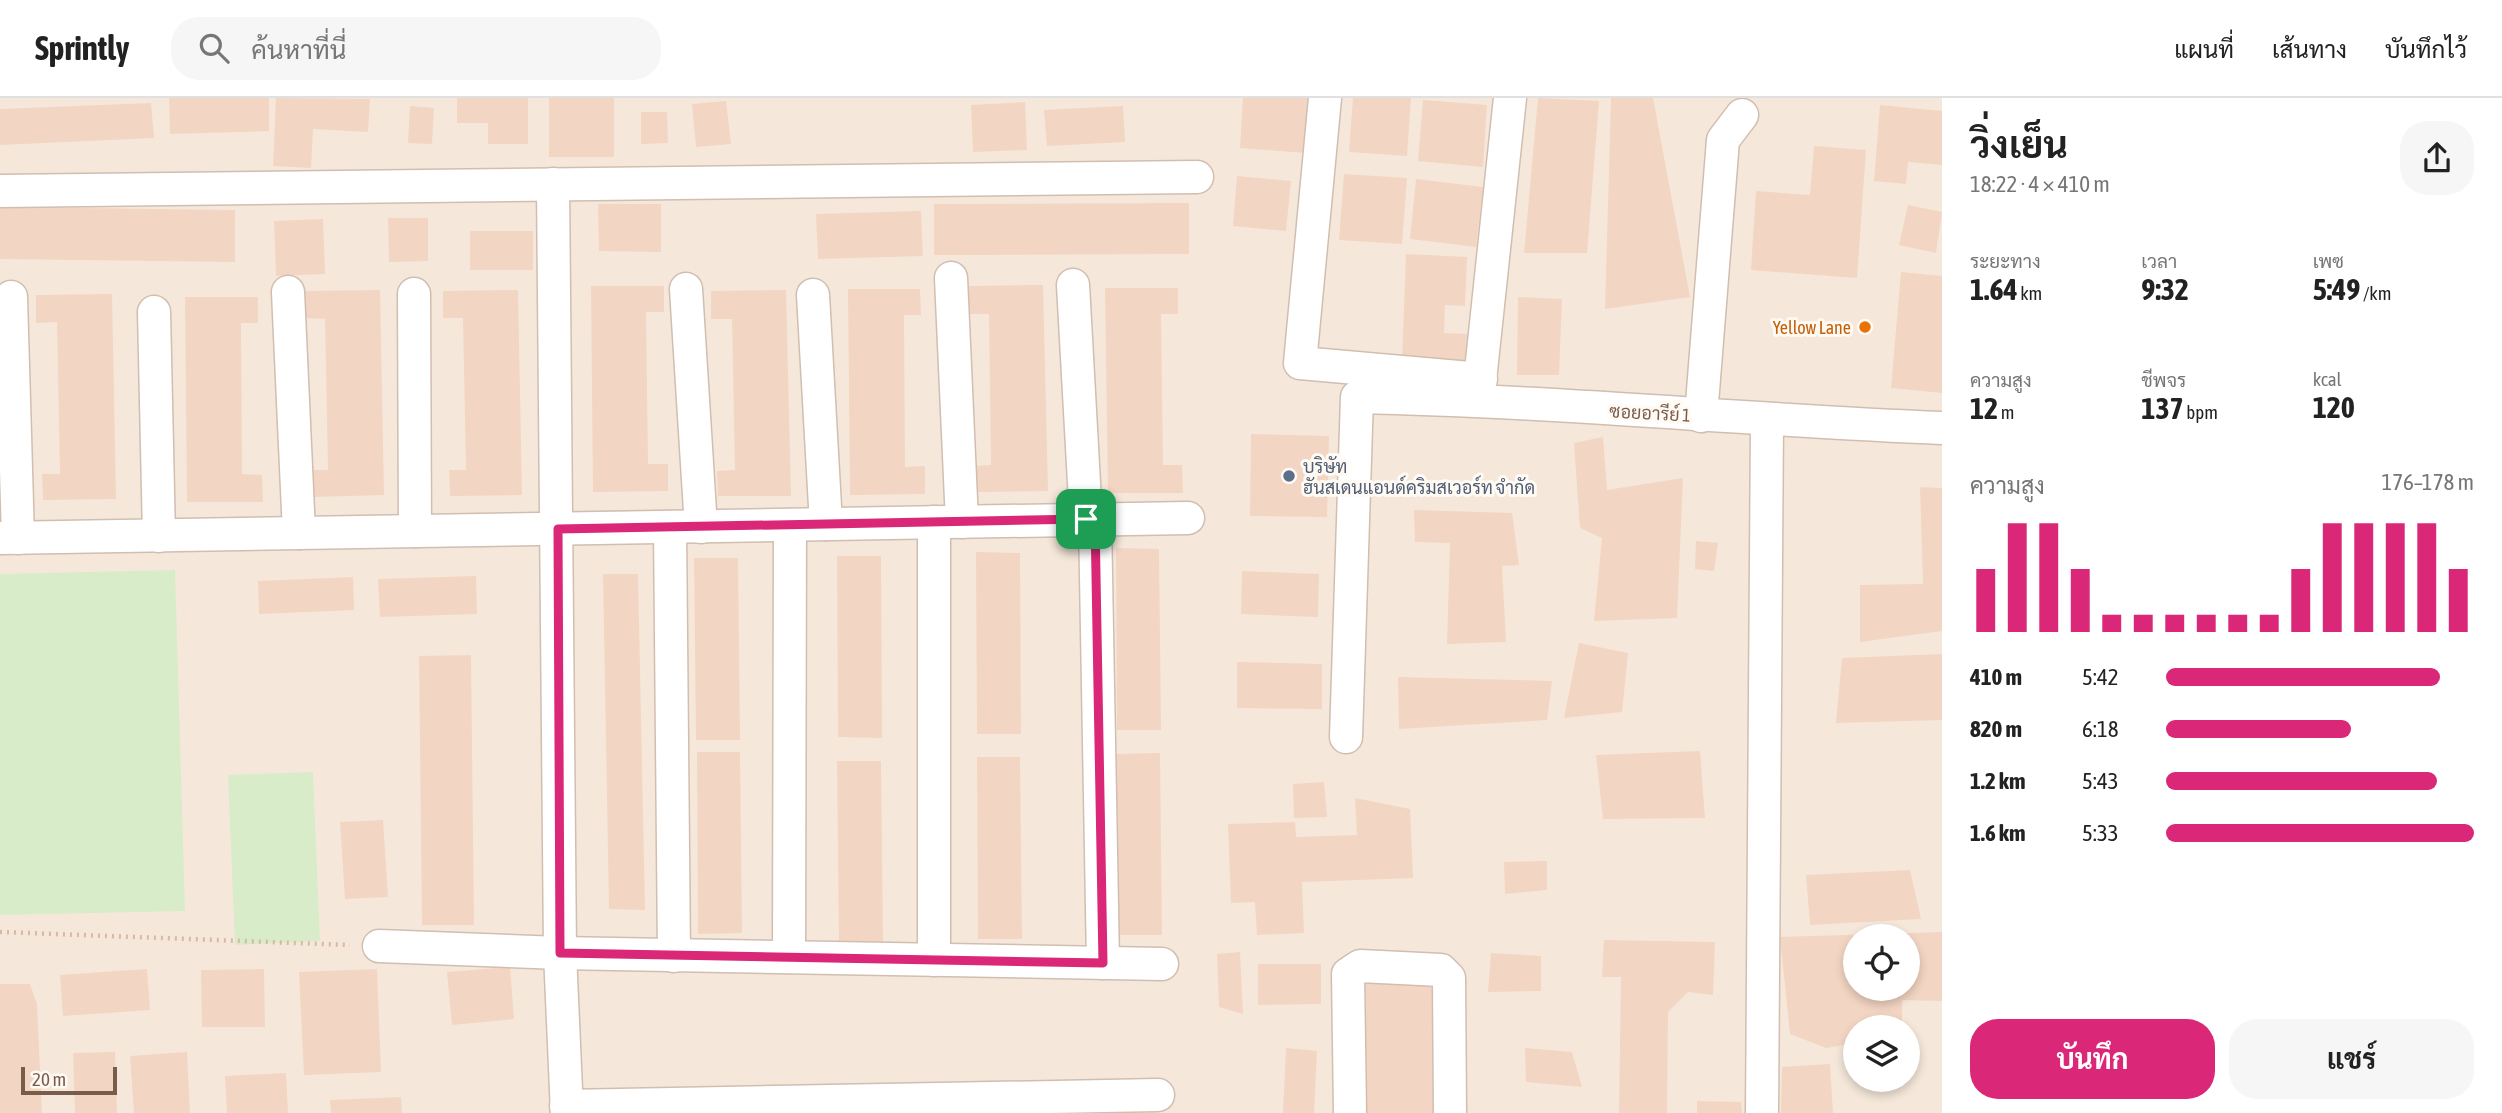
<!DOCTYPE html>
<html lang="th">
<meta charset="utf-8">
<style>
:root{--surface:#fff;--page:#f6f6f6;--text:#222;--muted:#767676;--line:#e0e0e0;--accent:#db2777}
body{margin:0;font-family:"Asap Condensed",Sarabun,sans-serif;background:var(--page);color:var(--text);height:100vh;display:flex;flex-direction:column;font-size:26px;white-space:nowrap}
*{box-sizing:border-box;margin:0}
p{font-size:23px;color:var(--muted)}
.icon{flex:none;width:38px;height:38px;fill:none;stroke:currentColor;stroke-width:2;stroke-linecap:round;stroke-linejoin:round}
.map{position:relative;flex:1;overflow:hidden}
.side{display:flex;flex-direction:column;background:var(--surface);width:560px}
.side>*{flex:none}
.buttons{position:absolute;left:1843px;top:826px;display:grid;gap:14px}
.buttons a{display:grid;place-items:center;width:77px;height:77px;border-radius:50%;background:var(--surface);box-shadow:0 4px 10px #0003;font-size:35px}
.scale{position:absolute;left:21px;bottom:18px;width:96px;box-sizing:border-box;padding-left:7px;border:4px solid #7a5c4d;border-top:0;font-size:19px;line-height:24px;white-space:nowrap;color:#7a5c4d;-webkit-text-stroke:5px #fffaf3;paint-order:stroke}
.pin{position:absolute;display:grid;place-items:center;width:60px;height:60px;color:#fff;margin:-30px;border-radius:14px;box-shadow:0 4px 10px #0006}
.round{display:grid;place-items:center;flex:none;width:74px;height:74px;border-radius:28px;background:var(--page)}
.head{display:flex;align-items:center;justify-content:space-between;height:119px;padding:0 28px}
h1{font-size:38px;font-weight:700;line-height:52px}
.metrics{display:grid;grid-template-columns:repeat(3,1fr);gap:10px;height:119px;padding:7px 28px}
.metrics div{display:grid;align-content:center}
.metrics b{font-size:30px;font-weight:700}
.metrics small{font-size:19px;font-weight:400}
.metrics p{font-size:19px}
.chart{height:196px;padding:14px 28px}
.chart p{display:flex;justify-content:space-between}
.chart svg{width:100%;height:126px;margin-top:7px;stroke:var(--accent);stroke-width:6}
.action{display:flex;gap:14px;margin-top:auto;padding:14px 28px}
.action a{flex:1;height:80px;border-radius:28px;background:var(--accent);color:#fff;font-size:28px;font-weight:700;line-height:80px;text-align:center}
.action a+a{background:var(--page);color:var(--text)}
ul{padding:0 28px;list-style:none;font-size:23px}
li{display:grid;grid-template-columns:112px 84px 1fr;align-items:center;height:52px}
li i{height:18px;border-radius:9px;background:var(--accent)}
header{display:flex;align-items:center;gap:42px;box-sizing:border-box;height:98px;padding:0 35px;background:var(--surface);border-bottom:2px solid var(--line)}
header strong{font-size:33px}
nav{display:flex;gap:38px;margin-inline-start:auto;font-size:24px}
.search{width:490px;height:63px;background:var(--page);display:flex;align-items:center;gap:18px;box-sizing:border-box;padding:0 24px;border-radius:28px;color:var(--muted);font-size:26px}
main{display:flex;flex:1;min-height:0}
.map>svg:first-child{display:block}
.residential{fill:#f5e8da;fill-rule:evenodd}
.green{fill:#d8ecc9}
.building{fill:#f3d5c3;fill-rule:evenodd}
.lines{fill:none;stroke-linecap:round;stroke-linejoin:round}
.minor-casing{stroke:#d1beb0;stroke-width:35}
.path{stroke:#d9b8a5;stroke-width:4.5;stroke-dasharray:2 5;stroke-linecap:butt}
.minor{stroke:#fff;stroke-width:32}
.route-casing{stroke:#fff;stroke-width:14}
.route{stroke:#db2777;stroke-width:9}
.food-dot{fill:#e8710a;stroke:#fffaf3;stroke-width:2.5}
.service-dot{fill:#5c6f8a;stroke:#fffaf3;stroke-width:2.5}
.labels{text-anchor:middle;dominant-baseline:central;stroke-width:6;stroke-linejoin:round;paint-order:stroke}
.food-label{font-size:18px;fill:#c56008;stroke:#fffaf3;text-anchor:end}
.street-label{font-size:18px;fill:#7a5c4d;stroke:#fffaf3}
.service-label{font-size:18px;fill:#4e5e75;stroke:#fffaf3;text-anchor:start}
</style>
<header>
<strong>Sprintly</strong>
<div class="search"><svg class="icon" aria-label="search" viewBox="0 0 24 24"><circle cx="10" cy="10" r="6"/><path d="M15 15l6 6"/></svg>ค้นหาที่นี่</div>
<nav><a>แผนที่</a><a>เส้นทาง</a><a>บันทึกไว้</a></nav>
</header>
<main>
<div class="map">
<svg width="1942" height="1015" viewBox="0 0 1942 1015">
<rect width="100%" height="100%" fill="#fdf6ec"/>
<path class="residential" d="M0,0H1942V1015H0ZM1855,838H1908V891H1855ZM1855,929H1908V982H1855Z"/>
<g class="green">
<polygon points="175,472 185,813 0,817 0,476"/>
<polygon points="313,674 320,843 235,847 228,677"/>
</g>
<g class="building">
<polygon points="169,0 269,0 269,33 170,36"/>
<polygon points="276,0 370,1 368,34 313,31 311,70 273,68"/>
<polygon points="457,0 528,0 528,46 488,46 488,25 457,25"/>
<rect x="549" y="0" width="65" height="59"/>
<polygon points="1243,0 1310,0 1306,55 1240,50"/>
<polygon points="1353,0 1411,0 1407,58 1349,54"/>
<polygon points="1538,0 1599,3 1587,155 1524,155"/>
<polygon points="1611,0 1653,0 1690,199 1605,211"/>
<polygon points="1423,2 1487,7 1483,69 1418,63"/>
<polygon points="726,3 731,46 696,49 692,6"/>
<polygon points="1025,4 1027,52 973,54 971,7"/>
<polygon points="151,5 154,40 0,47 0,11"/>
<polygon points="1880,7 1942,13 1942,67 1908,64 1906,86 1874,83"/>
<polygon points="410,8 434,10 432,46 408,45"/>
<polygon points="1123,8 1125,44 1047,48 1044,12"/>
<polygon points="641,14 667,14 668,45 641,46"/>
<polygon points="1814,48 1866,52 1857,180 1751,172 1756,93 1810,97"/>
<polygon points="1344,76 1407,80 1402,146 1339,142"/>
<polygon points="1237,78 1291,83 1286,133 1233,128"/>
<polygon points="1416,81 1483,89 1476,149 1410,141"/>
<polygon points="1189,105 1189,156 934,157 934,106"/>
<polygon points="598,106 661,106 661,154 599,153"/>
<polygon points="1908,107 1942,114 1936,155 1899,147"/>
<polygon points="0,109 235,112 235,164 0,161"/>
<polygon points="921,113 923,158 818,161 816,116"/>
<polygon points="388,120 428,120 428,163 389,164"/>
<polygon points="323,121 325,176 276,178 274,123"/>
<rect x="470" y="133" width="63" height="39"/>
<polygon points="1406,156 1467,159 1465,208 1445,207 1444,235 1473,236 1471,266 1402,263"/>
<polygon points="1901,174 1942,178 1942,295 1891,290"/>
<polygon points="1043,187 1048,393 975,394 974,368 991,367 989,216 969,216 968,188"/>
<polygon points="591,188 664,188 664,214 646,214 648,366 668,366 668,393 593,394"/>
<polygon points="1105,190 1178,190 1178,216 1161,216 1163,367 1182,367 1183,395 1108,395"/>
<polygon points="848,191 920,191 921,217 904,217 905,369 925,368 925,396 850,397"/>
<polygon points="380,192 384,397 312,399 311,372 328,372 325,221 305,220 305,193"/>
<polygon points="518,192 522,397 450,398 449,372 466,372 463,220 443,220 443,193"/>
<polygon points="786,192 791,398 718,398 717,373 735,372 732,221 711,221 711,193"/>
<polygon points="112,196 116,401 43,402 42,376 60,376 57,224 36,225 36,197"/>
<polygon points="185,199 258,199 258,225 241,225 242,376 262,377 263,404 187,404"/>
<polygon points="1518,199 1562,201 1559,277 1517,277"/>
<polygon points="1251,336 1329,338 1327,419 1250,418"/>
<polygon points="1603,339 1607,392 1683,380 1677,520 1594,523 1602,440 1580,430 1574,345"/>
<polygon points="1920,389 1942,390 1942,533 1860,544 1860,487 1923,486"/>
<polygon points="1414,412 1512,415 1519,467 1502,468 1506,544 1447,546 1450,445 1415,444"/>
<polygon points="1696,443 1718,445 1714,473 1695,471"/>
<polygon points="1116,450 1159,451 1161,632 1117,632"/>
<polygon points="976,454 1020,455 1021,636 977,636"/>
<polygon points="837,458 881,458 882,640 838,639"/>
<polygon points="694,460 738,460 740,642 696,642"/>
<polygon points="1242,473 1319,476 1318,519 1241,516"/>
<polygon points="603,476 638,476 645,812 609,811"/>
<polygon points="476,478 477,516 380,519 378,481"/>
<polygon points="353,479 354,512 259,516 258,483"/>
<polygon points="1579,545 1628,555 1622,614 1564,620"/>
<polygon points="1942,556 1942,622 1836,625 1842,560"/>
<polygon points="471,557 474,827 422,827 419,558"/>
<polygon points="1237,564 1322,566 1322,611 1237,610"/>
<polygon points="1398,579 1552,583 1547,622 1399,631"/>
<polygon points="1700,653 1705,720 1603,721 1596,657"/>
<polygon points="697,654 740,654 742,835 698,836"/>
<polygon points="1160,655 1162,837 1118,837 1116,656"/>
<polygon points="977,659 1020,659 1022,841 978,841"/>
<polygon points="837,663 881,663 883,845 839,845"/>
<polygon points="1324,684 1327,719 1294,720 1293,686"/>
<polygon points="1355,700 1410,711 1413,780 1302,784 1304,835 1257,837 1255,804 1231,805 1228,726 1295,724 1296,739 1357,737"/>
<polygon points="383,722 388,799 345,801 340,724"/>
<polygon points="1547,763 1547,792 1505,796 1504,764"/>
<polygon points="1910,772 1921,821 1810,827 1806,777"/>
<path d="M1942,834V903L1902,902V929H1855V945L1826,950L1790,936L1780,839ZM1855,838H1908V891H1855Z"/>
<polygon points="1604,842 1715,844 1713,897 1688,894 1668,914 1667,1015 1619,1015 1621,879 1602,879"/>
<polygon points="1240,854 1243,916 1219,909 1217,856"/>
<polygon points="1491,855 1541,858 1541,893 1488,894"/>
<polygon points="1258,866 1321,866 1321,906 1258,907"/>
<polygon points="510,869 514,921 452,927 447,874"/>
<polygon points="147,871 150,912 63,918 60,877"/>
<polygon points="264,871 265,929 202,929 201,872"/>
<polygon points="377,871 381,974 304,977 299,874"/>
<polygon points="1441,874 1442,1015 1354,1015 1353,879"/>
<polygon points="0,886 30,886 37,906 42,1015 0,1015"/>
<polygon points="1286,950 1317,953 1314,1015 1283,1015"/>
<polygon points="1525,950 1572,954 1582,989 1526,984"/>
<polygon points="115,954 117,1015 75,1015 73,955"/>
<polygon points="187,954 190,1015 134,1015 130,958"/>
<polygon points="1830,966 1833,1015 1781,1015 1782,969"/>
<polygon points="286,975 288,1015 227,1015 225,978"/>
<polygon points="401,999 402,1015 331,1015 330,1002"/>
<polygon points="1697,1003 1741,1004 1742,1015 1697,1015"/>
</g>
<g class="lines">
<g class="minor-casing">
<g id="minor">
<polyline points="1325,0 1300,265 1481,281"/>
<polyline points="553,86 560,855 567,1015"/>
<polyline points="0,93 1197,79"/>
<polyline points="951,180 962,424"/>
<polyline points="1073,187 1086,421"/>
<polyline points="686,191 701,429"/>
<polyline points="288,194 299,435"/>
<polyline points="414,196 415,433"/>
<polyline points="813,197 826,426"/>
<polyline points="11,199 18,440"/>
<polyline points="154,214 159,438"/>
<polyline points="1478,301 1510,0"/>
<polyline points="1701,318 1723,42 1742,17"/>
<polyline points="1095,422 1103,865"/>
<polyline points="934,424 934,862"/>
<polyline points="670,429 674,858"/>
<polyline points="0,440 1188,420"/>
<path d="M1346,639L1357,299C1553,303 1747,322 1942,330"/>
<polyline points="379,848 560,855 1162,866"/>
<polyline points="789,859 790,427"/>
<polyline points="566,1008 1158,997"/>
<polyline points="1350,1015 1348,876 1360,868 1441,872 1449,880 1450,1015"/>
<polyline points="1762,1015 1767,323"/>
</g>
</g>
<polyline class="path" points="0,834 350,847"/>
<use href="#minor" class="minor"/>
</g>
<g class="lines">
<g class="route-casing">
<polygon id="route" points="1086,421 1095,422 1103,865 560,855 558,431"/>
</g>
<use href="#route" class="route"/>
</g>
<circle class="food-dot" cx="1865" cy="229" r="7"/>
<circle class="service-dot" cx="1289" cy="378" r="7"/>
<g class="labels">
<g class="food-label">
<text x="1851" y="229">Yellow Lane</text>
</g>
<g class="street-label">
<text transform="translate(1650 315) rotate(3)">ซอยอารีย์ 1</text>
</g>
<g class="service-label">
<text x="1303" y="368">บริษัท<tspan x="1303" dy="21">ฮันสเดนแอนด์คริมสเวอร์ท จำกัด</tspan></text>
</g>
</g>
</svg>
<div class="buttons">
<a><svg class="icon" aria-label="locate" viewBox="0 0 24 24"><circle cx="12" cy="12" r="6"/><path d="M12 2v4M12 18v4M2 12h4M18 12h4"/></svg></a>
<a><svg class="icon" aria-label="layers" viewBox="0 0 24 24"><path d="M12 4l9 5-9 5-9-5zM3 14l9 5 9-5"/></svg></a>
</div>
<div class="scale">20 m</div>
<div class="pin" style="left:1086px;top:421px;background:#1e9e55"><svg class="icon" aria-label="arrive" viewBox="0 0 24 24"><path d="M6 21V4h12l-3 4 3 4H6"/></svg></div>
</div>
<section class="side">
<div class="head"><div><h1>วิ่งเย็น</h1><p>18:22 · 4 × 410 m</p></div><a class="round"><svg class="icon" aria-label="share" viewBox="0 0 24 24"><path d="M12 15V3M7 8l5-5 5 5M5 13v7h14v-7"/></svg></a></div>
<div class="metrics">
<div><p>ระยะทาง</p><b>1.64<small> km</small></b></div>
<div><p>เวลา</p><b>9:32</b></div>
<div><p>เพซ</p><b>5:49<small> /km</small></b></div>
</div>
<div class="metrics">
<div><p>ความสูง</p><b>12<small> m</small></b></div>
<div><p>ชีพจร</p><b>137<small> bpm</small></b></div>
<div><p>kcal</p><b>120</b></div>
</div>
<div class="chart"><p><span>ความสูง</span>176–178 m</p>
<svg viewBox="0 0 160 44" preserveAspectRatio="none"><path d="M5 44V22M15 44V6M25 44V6M35 44V22M45 44V38M55 44V38M65 44V38M75 44V38M85 44V38M95 44V38M105 44V22M115 44V6M125 44V6M135 44V6M145 44V6M155 44V22"/></svg>
</div>
<ul>
<li><b>410 m</b>5:42<i style="width:89%"></i></li>
<li><b>820 m</b>6:18<i style="width:60%"></i></li>
<li><b>1.2 km</b>5:43<i style="width:88%"></i></li>
<li><b>1.6 km</b>5:33<i style="width:100%"></i></li>
</ul>
<div class="action"><a>บันทึก</a><a>แชร์</a></div>
</section>
</main>
